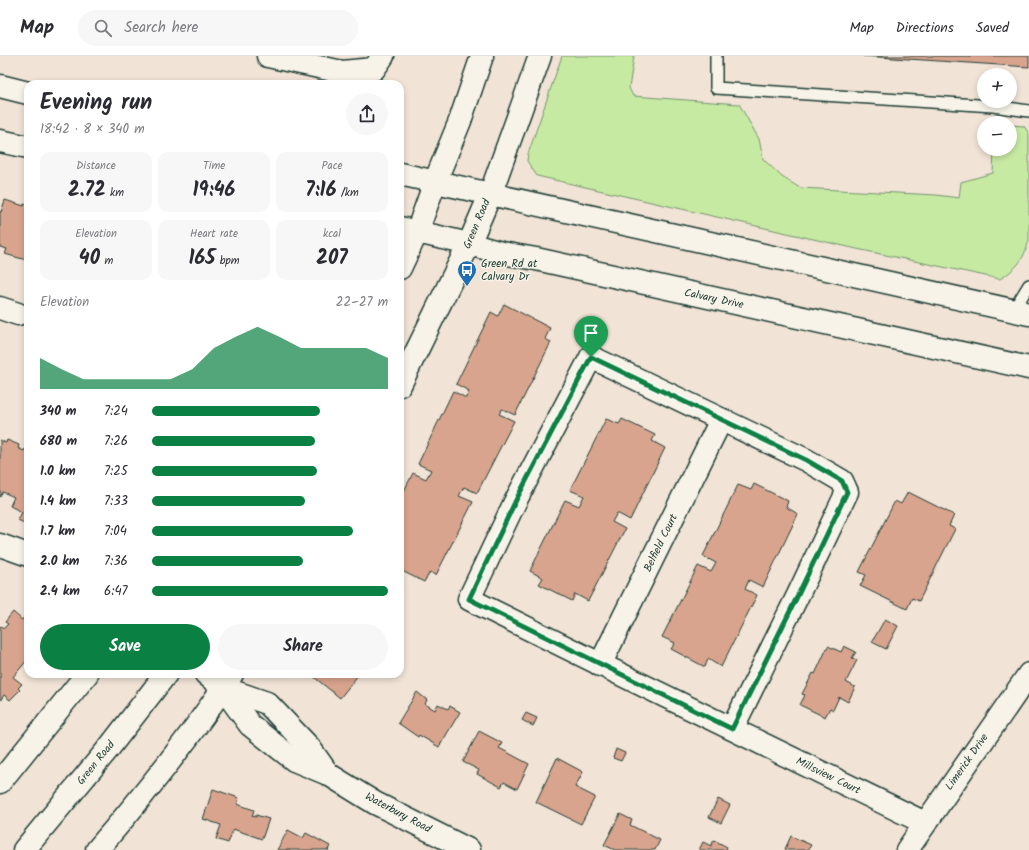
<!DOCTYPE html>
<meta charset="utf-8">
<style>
:root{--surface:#fff;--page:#f7f7f7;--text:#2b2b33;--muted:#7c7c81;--line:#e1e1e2;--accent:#0b8043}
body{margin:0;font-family:Kalam,sans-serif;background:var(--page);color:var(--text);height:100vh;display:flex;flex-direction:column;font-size:15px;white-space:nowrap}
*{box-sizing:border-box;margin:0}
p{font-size:13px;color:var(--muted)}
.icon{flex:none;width:22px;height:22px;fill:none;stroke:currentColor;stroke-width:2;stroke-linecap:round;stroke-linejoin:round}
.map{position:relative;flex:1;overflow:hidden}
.side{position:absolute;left:24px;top:24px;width:380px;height:598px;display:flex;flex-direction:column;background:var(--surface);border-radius:12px;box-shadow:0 2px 6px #0003}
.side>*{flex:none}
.tools{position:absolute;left:977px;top:12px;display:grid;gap:8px}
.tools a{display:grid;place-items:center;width:40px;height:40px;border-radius:50%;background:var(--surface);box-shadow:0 2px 6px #0003;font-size:20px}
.pin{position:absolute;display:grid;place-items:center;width:34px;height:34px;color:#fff;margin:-41px -17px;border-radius:50% 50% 50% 0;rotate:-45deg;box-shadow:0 0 4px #0007}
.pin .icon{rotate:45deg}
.round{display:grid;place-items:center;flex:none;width:42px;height:42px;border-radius:21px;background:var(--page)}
.head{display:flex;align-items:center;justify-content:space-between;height:68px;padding:0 16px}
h1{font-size:22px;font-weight:700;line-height:30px}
.metrics{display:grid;grid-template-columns:repeat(3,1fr);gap:6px;height:68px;padding:4px 16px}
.metrics div{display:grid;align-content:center;border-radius:10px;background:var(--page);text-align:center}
.metrics b{font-size:20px;font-weight:700}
.metrics small{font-size:11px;font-weight:400}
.metrics p{font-size:11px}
.chart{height:112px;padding:8px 16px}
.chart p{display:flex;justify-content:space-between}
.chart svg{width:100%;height:72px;margin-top:4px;fill:var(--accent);opacity:.7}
.cta{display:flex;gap:8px;margin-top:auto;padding:8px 16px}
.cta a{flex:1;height:46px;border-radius:24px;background:var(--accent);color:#fff;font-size:16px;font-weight:700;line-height:46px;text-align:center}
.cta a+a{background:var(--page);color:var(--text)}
ul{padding:0 16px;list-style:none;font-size:13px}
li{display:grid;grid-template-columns:64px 48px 1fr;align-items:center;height:30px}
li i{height:10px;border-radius:5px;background:var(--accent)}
header{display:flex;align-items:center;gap:24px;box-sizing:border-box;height:56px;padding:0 20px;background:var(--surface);border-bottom:1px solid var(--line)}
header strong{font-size:19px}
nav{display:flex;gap:22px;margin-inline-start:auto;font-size:14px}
.search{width:280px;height:36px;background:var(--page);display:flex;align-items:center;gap:10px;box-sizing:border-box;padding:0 14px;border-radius:22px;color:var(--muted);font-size:15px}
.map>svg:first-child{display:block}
.green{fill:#c7eaa3;stroke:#73946c}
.building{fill:#d9a48e;stroke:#1f3d34}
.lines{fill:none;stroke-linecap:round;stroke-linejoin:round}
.lane-casing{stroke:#1f3d34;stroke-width:14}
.street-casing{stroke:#1f3d34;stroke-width:25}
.secondary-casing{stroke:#1f3d34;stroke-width:25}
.lane{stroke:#f7f3e8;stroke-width:11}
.street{stroke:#f7f3e8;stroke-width:22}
.secondary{stroke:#f7f3e8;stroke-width:22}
.route-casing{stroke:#fff;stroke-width:8}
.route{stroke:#0b8043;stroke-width:5}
.labels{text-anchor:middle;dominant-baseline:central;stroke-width:3;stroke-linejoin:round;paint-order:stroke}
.street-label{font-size:11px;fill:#1f3d34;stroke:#f7f3e8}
.poi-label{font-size:11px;fill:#1f3d34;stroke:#f7f3e8;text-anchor:start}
</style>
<header>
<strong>Map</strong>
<div class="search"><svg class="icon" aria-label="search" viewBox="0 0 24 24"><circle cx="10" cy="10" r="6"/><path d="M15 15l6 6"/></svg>Search here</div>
<nav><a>Map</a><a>Directions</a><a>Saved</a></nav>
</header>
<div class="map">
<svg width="1029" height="794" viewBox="0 0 1029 794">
<rect width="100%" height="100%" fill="#f1e3d6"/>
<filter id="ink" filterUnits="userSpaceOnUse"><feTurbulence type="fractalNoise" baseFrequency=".025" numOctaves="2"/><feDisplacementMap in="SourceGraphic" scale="8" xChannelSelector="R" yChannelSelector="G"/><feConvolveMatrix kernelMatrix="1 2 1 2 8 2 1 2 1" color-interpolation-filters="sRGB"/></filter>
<g filter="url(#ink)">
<path class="green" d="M562,0H634L629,32L633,40L739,48L759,83L763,103L782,121L800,132L936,139L959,142L961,126L993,117L994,93H1010V69L1024,70L1029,78V184C1023,205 1018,211 1000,223L857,193L537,120L527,105L528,98Z"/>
<g class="building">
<polygon points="863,0 1029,0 1029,11"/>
<polygon points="5,144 24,150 24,148 28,149 28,201 27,200 26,204 5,198 7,193 0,191 0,155 1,156"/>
<polygon points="504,248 550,272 545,283 551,286 515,359 502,353 499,358 514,365 477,437 464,431 459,440 473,446 436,519 430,516 424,526 400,514 400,443 413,417 426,423 431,414 418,408 453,335 466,342 469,335 456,328 491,256 498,260"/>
<polygon points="606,363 619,368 622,363 655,379 652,385 665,392 630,464 617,457 612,466 625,473 588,545 575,538 572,545 539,528 543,522 530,515 565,444 579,450 584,440 570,434"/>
<polygon points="0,384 6,387 7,384 19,389 18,392 24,395 25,393 28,395 28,469 18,464 22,456 10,450 14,441 3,436 0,441"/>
<polygon points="754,428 788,445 786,451 798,458 763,531 749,524 745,533 757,539 721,611 708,603 705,611 671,593 675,587 662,581 698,510 711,516 716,507 703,500 738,429 751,434"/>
<polygon points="908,436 954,459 949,470 955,473 919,545 912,542 907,553 860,530 866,519 859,516 895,445 901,448"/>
<polygon points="13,556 22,564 27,558 28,559 28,603 13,621 22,628 18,632 20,634 10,644 4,639 0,645 0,571 1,570 4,572 8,568 5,566"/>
<polygon points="885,563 898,570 886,593 872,586"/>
<polygon points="828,590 841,596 844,590 856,596 852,602 857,604 846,626 855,631 848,646 839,641 833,654 830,652 825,661 800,649 805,639 802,638 813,617 815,618"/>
<polygon points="317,618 359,618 340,642 314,621"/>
<polygon points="417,636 427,644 425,648 435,654 438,648 448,653 450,650 460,656 439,691 419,679 418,681 398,667"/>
<polygon points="526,657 537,662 533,670 522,664"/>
<polygon points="479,675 502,687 499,692 529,708 517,733 504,726 501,731 477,718 479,714 463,706"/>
<polygon points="616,693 625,697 621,705 613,702"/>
<polygon points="557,702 583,716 575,731 595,741 581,768 536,746"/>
<polygon points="213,733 239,742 237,748 254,754 252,760 256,761 256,759 269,763 262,783 233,773 228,787 216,783 221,769 203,763"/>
<polygon points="718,743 730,749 721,767 709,761"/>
<polygon points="620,758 632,764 630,769 660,784 655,794 615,794 604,789"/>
<polygon points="288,774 303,782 306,777 330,790 328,794 329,794 277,794"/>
<polygon points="791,780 811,789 808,794 787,794 785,793"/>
<polygon points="714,784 727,791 726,794 699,794 703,786 711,790"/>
</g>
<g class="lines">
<g class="lane-casing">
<g id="lane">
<polyline points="716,0 716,32 993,50 1029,55"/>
<polyline points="1013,255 1029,229"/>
</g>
</g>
<g class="street-casing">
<g id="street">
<polyline points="268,0 342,16 374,13 383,0"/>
<polyline points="0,252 18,258"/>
<polyline points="0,489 28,499"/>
<polyline points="600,609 721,364"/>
<polyline points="223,632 250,669 294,704 328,718 375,747 469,794"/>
<polyline points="223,632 267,647 309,691 328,718"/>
<path d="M732,673L798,539L847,436L842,425L806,404L591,301L515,446L469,543C620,619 773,693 925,767"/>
<polyline points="0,726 87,618"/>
<polyline points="907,794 1029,618"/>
</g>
</g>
<g class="secondary-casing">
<g id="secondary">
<polyline points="0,30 28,37"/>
<polyline points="0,85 28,91"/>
<polyline points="400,118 1029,258"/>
<polyline points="400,172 469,188 502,197 536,203 1029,312"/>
<polyline points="400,212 417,176 435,126 460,65 482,0"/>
<polyline points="400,329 469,188 490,139 540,0"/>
<polyline points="206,618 223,632"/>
<polyline points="24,794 108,693 166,618"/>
<path d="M97,794C145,738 192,680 232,618"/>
</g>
</g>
<use href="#lane" class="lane"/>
<use href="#street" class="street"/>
<use href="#secondary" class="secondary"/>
</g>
</g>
<g class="lines" filter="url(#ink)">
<g class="route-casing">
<polygon id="route" points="591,301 806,404 842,425 847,436 798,539 732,673 469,543 515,446"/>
</g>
<use href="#route" class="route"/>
</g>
<defs>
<g id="bus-pin" transform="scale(1)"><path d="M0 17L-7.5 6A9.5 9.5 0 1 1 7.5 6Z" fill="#1f6fb2" stroke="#f7f3e8"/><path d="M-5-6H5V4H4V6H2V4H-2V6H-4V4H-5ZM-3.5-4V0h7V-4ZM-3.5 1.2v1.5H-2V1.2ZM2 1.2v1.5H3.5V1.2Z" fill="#fff"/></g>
</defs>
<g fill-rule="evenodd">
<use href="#bus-pin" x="467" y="214"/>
</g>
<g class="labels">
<g class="street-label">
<text transform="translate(477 168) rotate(-67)">Green Road</text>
<text transform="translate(714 243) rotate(12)">Calvary Drive</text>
<text transform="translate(661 487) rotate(-64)">Belfield Court</text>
<text transform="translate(967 706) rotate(-55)">Limerick Drive</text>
<text transform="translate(96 707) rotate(-51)">Green Road</text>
<text transform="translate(828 720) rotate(26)">Millsview Court</text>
<text transform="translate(398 757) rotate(28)">Waterbury Road</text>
</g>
<g class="poi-label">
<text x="481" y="208">Green Rd at<tspan x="481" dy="13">Calvary Dr</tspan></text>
</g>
</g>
</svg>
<div class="tools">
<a>+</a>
<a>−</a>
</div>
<div class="pin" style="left:591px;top:301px;background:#1e9e55"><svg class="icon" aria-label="arrive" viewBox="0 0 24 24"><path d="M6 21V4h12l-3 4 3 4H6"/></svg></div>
<section class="side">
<div class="head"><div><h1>Evening run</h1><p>18:42 · 8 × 340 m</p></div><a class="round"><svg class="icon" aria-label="share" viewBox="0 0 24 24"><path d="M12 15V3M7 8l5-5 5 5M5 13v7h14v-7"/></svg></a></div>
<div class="metrics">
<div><p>Distance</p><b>2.72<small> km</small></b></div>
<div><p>Time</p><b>19:46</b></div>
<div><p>Pace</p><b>7:16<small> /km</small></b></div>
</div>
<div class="metrics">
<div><p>Elevation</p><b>40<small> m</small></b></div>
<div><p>Heart rate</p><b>165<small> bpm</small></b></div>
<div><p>kcal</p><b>207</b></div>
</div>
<div class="chart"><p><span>Elevation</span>22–27 m</p>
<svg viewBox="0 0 160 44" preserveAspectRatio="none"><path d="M0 44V25L10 32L20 38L30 38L40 38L50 38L60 38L70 32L80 19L90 12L100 6L110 12L120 19L130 19L140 19L150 19L160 25V44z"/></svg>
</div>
<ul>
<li><b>340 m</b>7:24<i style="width:71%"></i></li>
<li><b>680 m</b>7:26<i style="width:69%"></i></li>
<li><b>1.0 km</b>7:25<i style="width:70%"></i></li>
<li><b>1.4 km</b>7:33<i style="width:65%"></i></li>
<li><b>1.7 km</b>7:04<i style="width:85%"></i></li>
<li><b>2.0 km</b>7:36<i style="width:64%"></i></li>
<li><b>2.4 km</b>6:47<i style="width:100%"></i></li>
</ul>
<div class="cta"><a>Save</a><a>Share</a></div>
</section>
</div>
